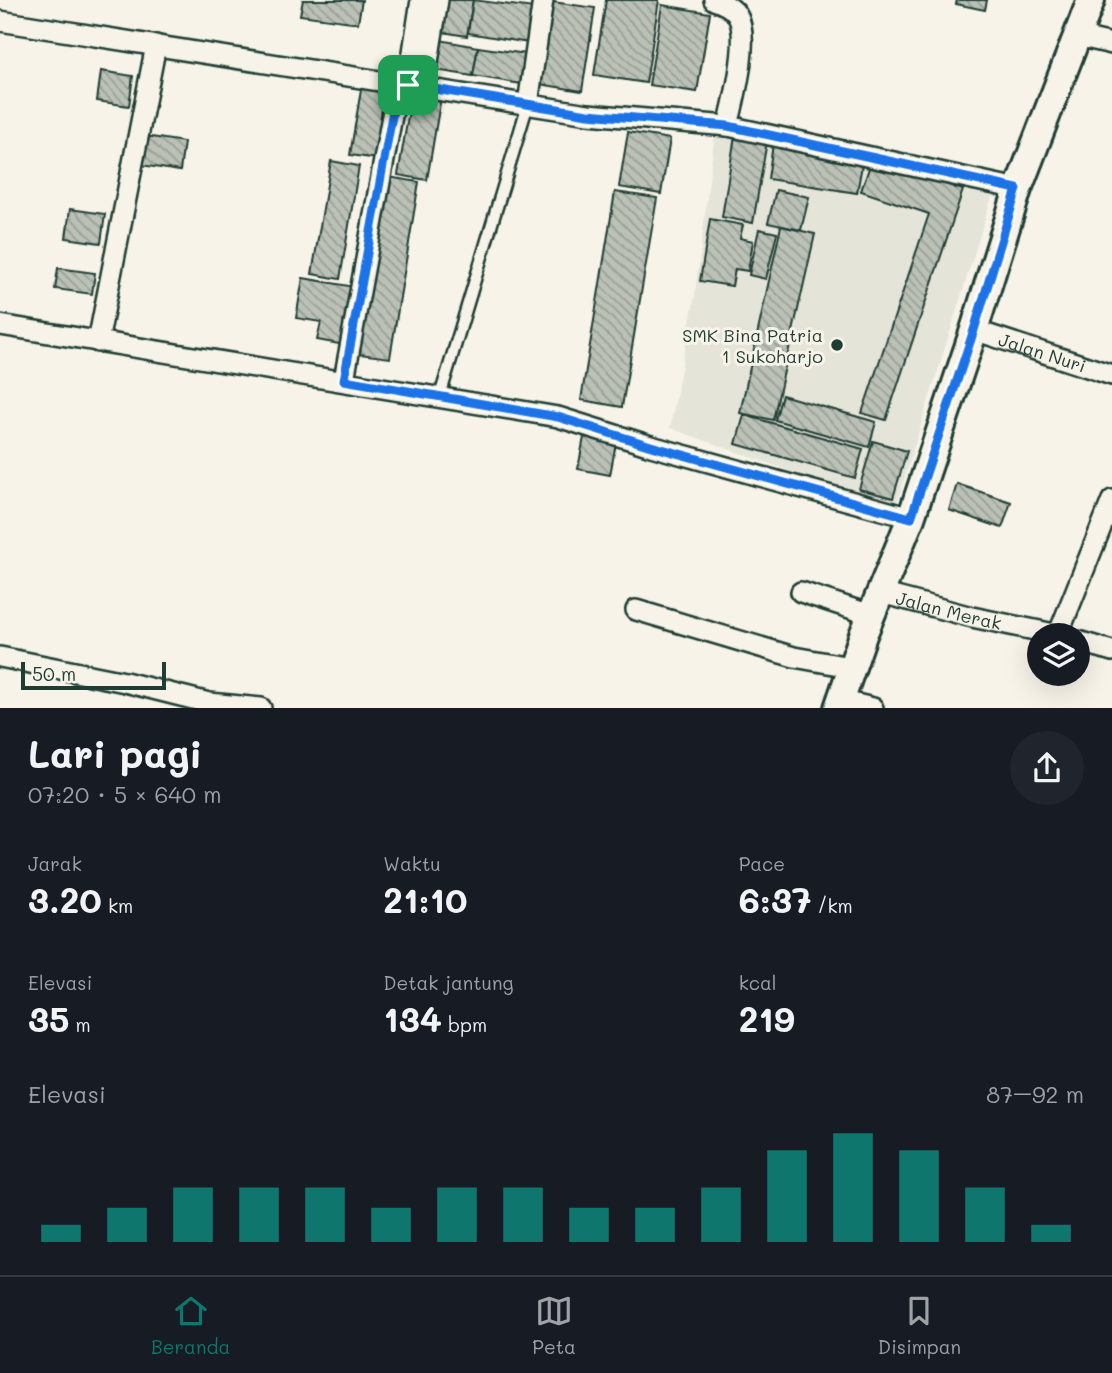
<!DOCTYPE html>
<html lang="id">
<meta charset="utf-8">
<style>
:root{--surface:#171b24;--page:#20242c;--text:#f1f3f6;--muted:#9ea1a6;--line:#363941;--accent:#0f766e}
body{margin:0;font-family:Mali,sans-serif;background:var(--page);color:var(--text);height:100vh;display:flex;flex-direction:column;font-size:26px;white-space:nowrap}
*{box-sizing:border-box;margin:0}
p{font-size:23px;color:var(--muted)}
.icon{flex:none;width:38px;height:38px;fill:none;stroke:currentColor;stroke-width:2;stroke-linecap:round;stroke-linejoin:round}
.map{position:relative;height:708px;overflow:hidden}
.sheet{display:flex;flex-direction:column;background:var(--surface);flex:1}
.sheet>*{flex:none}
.buttons{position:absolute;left:1027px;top:623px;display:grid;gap:14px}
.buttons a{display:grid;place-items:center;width:63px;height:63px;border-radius:50%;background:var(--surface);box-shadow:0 7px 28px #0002;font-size:35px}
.scale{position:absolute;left:21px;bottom:18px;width:145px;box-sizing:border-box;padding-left:7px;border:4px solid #1f3d34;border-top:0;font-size:19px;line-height:24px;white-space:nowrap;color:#1f3d34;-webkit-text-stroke:5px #f7f3e8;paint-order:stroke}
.pin{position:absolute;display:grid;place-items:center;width:60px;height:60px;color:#fff;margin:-30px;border-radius:14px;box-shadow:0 4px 10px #0006}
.round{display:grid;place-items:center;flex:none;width:74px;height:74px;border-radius:37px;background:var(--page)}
.summary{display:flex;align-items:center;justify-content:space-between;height:119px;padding:0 28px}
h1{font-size:38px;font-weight:700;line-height:52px}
.metrics{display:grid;grid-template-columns:repeat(3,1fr);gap:10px;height:119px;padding:7px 28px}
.metrics div{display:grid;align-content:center}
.metrics b{font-size:35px;font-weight:700}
.metrics small{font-size:19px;font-weight:400}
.metrics p{font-size:19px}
.chart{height:196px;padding:14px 28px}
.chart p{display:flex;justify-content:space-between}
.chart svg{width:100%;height:126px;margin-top:7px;stroke:var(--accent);stroke-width:6}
.dock{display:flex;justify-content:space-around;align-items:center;height:98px;border-top:2px solid var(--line);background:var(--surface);font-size:19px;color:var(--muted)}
.dock a{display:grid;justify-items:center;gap:4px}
.dock .on{color:var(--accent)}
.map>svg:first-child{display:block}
.built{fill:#e5e4d9;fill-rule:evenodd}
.building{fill:url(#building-back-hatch);stroke:#1f3d34;stroke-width:2}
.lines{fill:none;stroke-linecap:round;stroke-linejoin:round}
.lane-casing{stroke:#1f3d34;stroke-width:15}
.street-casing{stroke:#1f3d34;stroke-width:24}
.secondary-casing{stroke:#1f3d34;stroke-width:32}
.lane{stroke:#f7f3e8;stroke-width:10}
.street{stroke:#f7f3e8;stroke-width:19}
.secondary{stroke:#f7f3e8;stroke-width:26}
.route-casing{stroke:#fff;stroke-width:14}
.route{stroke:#1a73e8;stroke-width:9}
.poi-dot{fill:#1f3d34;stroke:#f7f3e8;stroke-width:2.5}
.labels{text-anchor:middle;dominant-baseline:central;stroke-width:6;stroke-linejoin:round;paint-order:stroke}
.poi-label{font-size:18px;fill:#1f3d34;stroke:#f7f3e8;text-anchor:end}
.street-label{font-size:18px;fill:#1f3d34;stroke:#f7f3e8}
</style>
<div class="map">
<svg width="1112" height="708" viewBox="0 0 1112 708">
<defs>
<pattern id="building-back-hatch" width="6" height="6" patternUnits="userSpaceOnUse" patternTransform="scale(1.75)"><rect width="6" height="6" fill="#bbc1b6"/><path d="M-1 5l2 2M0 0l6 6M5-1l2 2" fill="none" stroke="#979e95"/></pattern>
</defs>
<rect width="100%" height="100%" fill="#f7f3e8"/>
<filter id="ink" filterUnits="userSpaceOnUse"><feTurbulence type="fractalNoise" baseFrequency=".0143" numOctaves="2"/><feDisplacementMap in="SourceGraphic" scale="14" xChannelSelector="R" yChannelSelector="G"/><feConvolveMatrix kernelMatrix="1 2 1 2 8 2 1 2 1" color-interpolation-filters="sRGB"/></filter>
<g filter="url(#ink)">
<path class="built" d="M715,132L998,177L895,509L670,428L695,295ZM735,136L753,223L722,217ZM863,159L857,193L768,179ZM872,160L963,190L885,420L862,412L929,214L862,190ZM776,190L808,197L801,230L769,222ZM710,220L742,225L740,238L753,241L748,271L735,269L732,286ZM781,227L815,234L773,420L740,412ZM759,229L776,233L766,279L749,275ZM782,395L876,422L869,446V447ZM745,415L862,449L855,478L737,444ZM873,441L907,451L893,498L859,488Z"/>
<g class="building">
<polygon points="303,0 362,0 358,23 300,15"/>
<polygon points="441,0 473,0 467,36 436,31"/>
<polygon points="473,0 534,8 529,43 468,33"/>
<polygon points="606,0 659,0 646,83 594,75"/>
<polygon points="957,0 987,0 985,10 956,4"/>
<polygon points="546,1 595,8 582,91 533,83"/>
<polygon points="662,5 710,13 697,92 649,85"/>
<polygon points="434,39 478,47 473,76 429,69"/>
<polygon points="478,47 527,54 522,84 473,76"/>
<polygon points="101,71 133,76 129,106 97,101"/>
<polygon points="362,84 389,89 378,159 350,155"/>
<polygon points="412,93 441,97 427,180 398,175"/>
<polygon points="628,132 670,139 661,194 619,187"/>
<polygon points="145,136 184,142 180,171 141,165"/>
<polygon points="735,136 767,141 753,223 722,217"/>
<polygon points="773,144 863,159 857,193 768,179"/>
<polygon points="872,160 963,190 886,420 862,413 929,214 861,191"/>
<polygon points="331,161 359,166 340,279 312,274"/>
<polygon points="388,177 419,182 390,358 359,354"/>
<polygon points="776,190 809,197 801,230 768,223"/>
<polygon points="615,192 657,198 622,407 581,400"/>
<polygon points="70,209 105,214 101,243 66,238"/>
<polygon points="710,219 743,225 740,238 753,241 748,271 735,269 732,286 700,281"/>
<polygon points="781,226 815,234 773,420 740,413"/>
<polygon points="759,229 777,233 766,279 749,275"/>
<polygon points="58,268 95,273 92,294 55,289"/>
<polygon points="303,278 355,287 345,345 317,340 321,322 296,318"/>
<polygon points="782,395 876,422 869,447 775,420"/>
<polygon points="744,415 863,449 855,478 736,444"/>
<polygon points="584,437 616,443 610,475 578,469"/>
<polygon points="873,441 907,451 893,498 859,489"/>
<polygon points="957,484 1011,502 1002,528 949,510"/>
</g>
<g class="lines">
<g class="lane-casing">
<polyline id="lane" points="440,396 528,104"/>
</g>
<g class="street-casing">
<g id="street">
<path d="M714,0C723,3 733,8 737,15C751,37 734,101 728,126"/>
<polyline points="0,21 588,114 728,126 1018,189"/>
<polyline points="1077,36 1112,44"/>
<polyline points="408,85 421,0"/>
<polyline points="424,87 438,0"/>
<polyline points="528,104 543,0"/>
<polyline points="0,325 558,417 651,446 911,518"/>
<path id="s1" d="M974,330L1112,375"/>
<polyline points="98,342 156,45"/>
<polyline points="344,380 398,83"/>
<polyline points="801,592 871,615"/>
<path id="s2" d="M881,593L972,617L1059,635"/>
<polyline points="636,610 794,657 850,667"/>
<polyline points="1058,635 1112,500"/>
<polyline points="1078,641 1112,651"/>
<polyline points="0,657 125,682 209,703 261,708"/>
<polyline points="839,700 873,708"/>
</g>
</g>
<g class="secondary-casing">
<polyline id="secondary" points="838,708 863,635 911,518 974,330 1018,189 1091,0"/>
</g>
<use href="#lane" class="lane"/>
<use href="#street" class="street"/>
<use href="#secondary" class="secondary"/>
</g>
</g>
<g class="lines" filter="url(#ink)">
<g class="route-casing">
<polygon id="route" points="398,83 588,114 728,126 1017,189 974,330 911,518 651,446 558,417 344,380"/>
</g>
<use href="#route" class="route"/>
</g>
<circle class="poi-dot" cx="837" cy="345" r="7"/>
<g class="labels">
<g class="poi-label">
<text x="823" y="335">SMK Bina Patria<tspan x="823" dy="21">1 Sukoharjo</tspan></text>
</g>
<g class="street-label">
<text stroke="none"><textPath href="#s1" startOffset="72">Jalan Nuri</textPath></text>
<text stroke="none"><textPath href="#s2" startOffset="70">Jalan Merak</textPath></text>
</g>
</g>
</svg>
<div class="buttons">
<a><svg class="icon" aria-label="layers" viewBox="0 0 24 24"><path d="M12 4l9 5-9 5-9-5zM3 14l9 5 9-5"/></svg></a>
</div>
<div class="scale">50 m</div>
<div class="pin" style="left:408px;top:85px;background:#1e9e55"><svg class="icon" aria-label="arrive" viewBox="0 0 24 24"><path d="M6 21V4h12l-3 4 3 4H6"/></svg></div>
</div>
<section class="sheet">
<div class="summary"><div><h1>Lari pagi</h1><p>07:20 · 5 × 640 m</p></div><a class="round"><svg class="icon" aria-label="share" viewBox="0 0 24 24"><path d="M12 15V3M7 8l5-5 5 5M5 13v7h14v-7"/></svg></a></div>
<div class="metrics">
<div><p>Jarak</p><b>3.20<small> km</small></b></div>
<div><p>Waktu</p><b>21:10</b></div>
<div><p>Pace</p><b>6:37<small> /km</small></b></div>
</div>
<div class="metrics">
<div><p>Elevasi</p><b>35<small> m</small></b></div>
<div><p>Detak jantung</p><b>134<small> bpm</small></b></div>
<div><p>kcal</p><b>219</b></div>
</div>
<div class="chart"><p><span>Elevasi</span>87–92 m</p>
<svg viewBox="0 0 160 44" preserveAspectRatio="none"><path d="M5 44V38M15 44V32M25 44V25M35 44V25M45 44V25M55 44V32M65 44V25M75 44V25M85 44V32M95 44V32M105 44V25M115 44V12M125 44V6M135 44V12M145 44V25M155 44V38"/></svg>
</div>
</section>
<nav class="dock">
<a class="on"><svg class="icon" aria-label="home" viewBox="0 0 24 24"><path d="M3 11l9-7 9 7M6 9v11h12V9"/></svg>Beranda</a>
<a><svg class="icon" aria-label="map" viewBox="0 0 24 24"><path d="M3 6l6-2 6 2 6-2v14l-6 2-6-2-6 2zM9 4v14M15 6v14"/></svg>Peta</a>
<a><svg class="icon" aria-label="saved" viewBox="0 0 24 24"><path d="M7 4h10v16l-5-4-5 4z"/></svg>Disimpan</a>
</nav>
